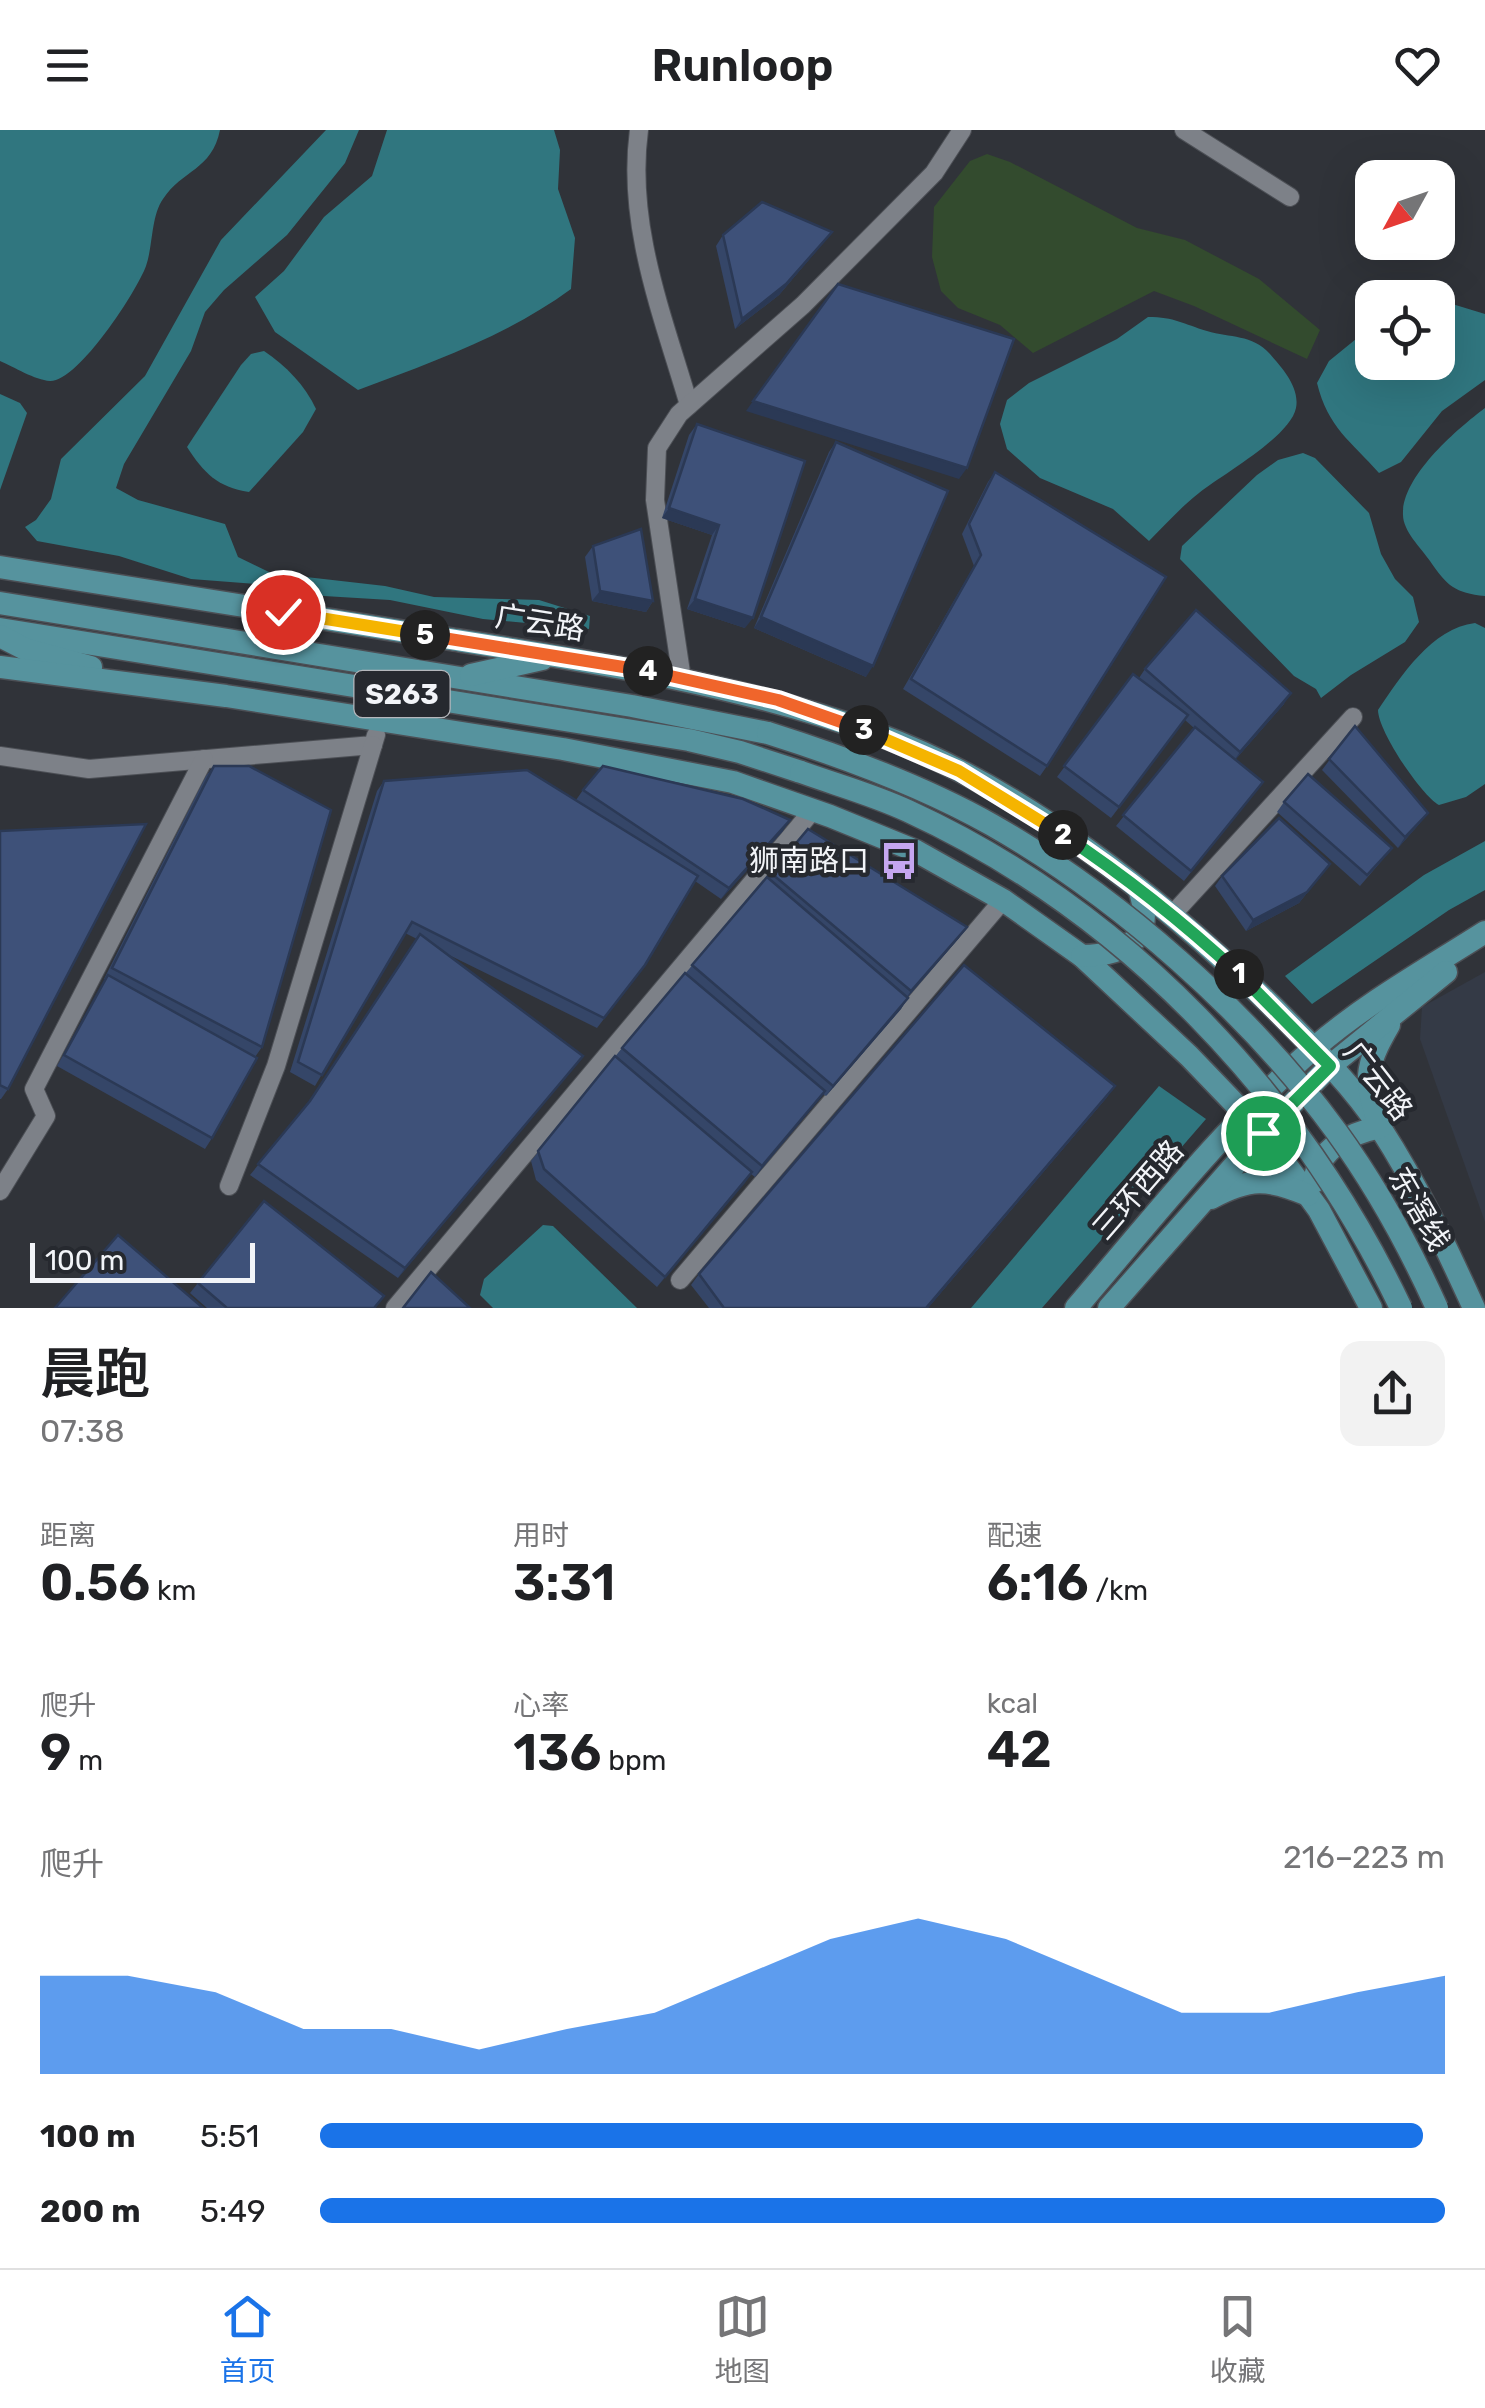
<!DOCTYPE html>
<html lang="zh">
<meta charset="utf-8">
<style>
:root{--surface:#fff;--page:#f2f2f2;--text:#202124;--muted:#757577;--line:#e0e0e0;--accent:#1a73e8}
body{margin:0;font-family:Rubik,"Noto Sans SC",sans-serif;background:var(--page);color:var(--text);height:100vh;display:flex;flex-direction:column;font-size:38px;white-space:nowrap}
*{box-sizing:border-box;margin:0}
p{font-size:32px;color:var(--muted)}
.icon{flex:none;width:55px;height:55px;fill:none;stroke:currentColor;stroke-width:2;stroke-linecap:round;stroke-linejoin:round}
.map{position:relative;height:1178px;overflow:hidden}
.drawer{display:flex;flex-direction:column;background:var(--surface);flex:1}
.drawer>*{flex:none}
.needle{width:65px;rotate:230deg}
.buttons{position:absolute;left:1355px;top:30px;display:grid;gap:20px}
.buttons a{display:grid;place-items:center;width:100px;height:100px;border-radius:20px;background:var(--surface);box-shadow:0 10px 40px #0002;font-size:50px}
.scale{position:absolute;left:30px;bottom:25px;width:225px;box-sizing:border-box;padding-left:10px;border:5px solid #f2f4f8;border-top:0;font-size:28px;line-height:35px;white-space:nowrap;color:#f2f4f8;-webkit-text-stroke:8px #26292f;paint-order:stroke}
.pin{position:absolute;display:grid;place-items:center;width:85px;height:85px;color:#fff;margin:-42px;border:5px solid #fff;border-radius:50%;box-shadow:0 2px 10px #0007}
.km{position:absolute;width:50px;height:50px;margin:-25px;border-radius:50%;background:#222;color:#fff;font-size:28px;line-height:50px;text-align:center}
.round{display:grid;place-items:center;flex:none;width:105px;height:105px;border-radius:20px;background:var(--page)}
.head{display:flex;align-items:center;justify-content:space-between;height:170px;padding:0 40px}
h1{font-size:55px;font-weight:600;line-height:75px}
.stats{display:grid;grid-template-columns:repeat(3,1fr);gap:15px;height:170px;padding:10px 40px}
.stats div{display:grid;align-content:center}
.stats b{font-size:50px;font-weight:600}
.stats small{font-size:28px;font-weight:400}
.stats p{font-size:28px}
.chart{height:280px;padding:20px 40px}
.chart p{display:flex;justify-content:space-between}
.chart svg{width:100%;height:180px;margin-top:10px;fill:var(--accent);opacity:.7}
ul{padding:0 40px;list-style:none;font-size:32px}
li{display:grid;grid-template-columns:160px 120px 1fr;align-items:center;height:75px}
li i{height:25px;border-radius:12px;background:var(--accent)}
header{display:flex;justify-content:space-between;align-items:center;height:130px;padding:0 40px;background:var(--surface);font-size:45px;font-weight:600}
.tabs{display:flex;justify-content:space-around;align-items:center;height:140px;border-top:2px solid var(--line);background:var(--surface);font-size:28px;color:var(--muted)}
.tabs a{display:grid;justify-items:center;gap:5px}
.tabs .active{color:var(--accent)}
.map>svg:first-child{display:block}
.built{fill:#343a46}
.green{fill:#334b2e}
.water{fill:#30767f}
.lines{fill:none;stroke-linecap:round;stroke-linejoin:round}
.minor-casing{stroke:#4c4f55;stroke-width:20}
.major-casing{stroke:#4c4f55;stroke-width:25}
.minor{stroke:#7d8188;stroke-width:18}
.major{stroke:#56939e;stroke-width:22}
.major-bridge-casing{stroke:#4c4f55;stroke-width:25;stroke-linecap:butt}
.major-bridge{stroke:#56939e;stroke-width:22}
.wall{fill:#354668}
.shaded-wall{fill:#2b3955}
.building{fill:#3e5179;stroke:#2b3955;stroke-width:2.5}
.split-1-casing{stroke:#fff;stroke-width:20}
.split-2-casing{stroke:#fff;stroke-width:20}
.split-3-casing{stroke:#fff;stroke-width:20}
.split-4-casing{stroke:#fff;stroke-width:20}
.split-5-casing{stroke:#fff;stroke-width:20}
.split-6-casing{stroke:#fff;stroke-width:20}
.split-1{stroke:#22a559;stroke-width:12}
.split-2{stroke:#22a559;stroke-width:12}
.split-3{stroke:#f5b400;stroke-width:12}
.split-4{stroke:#f0652b;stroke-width:12}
.split-5{stroke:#f0652b;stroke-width:12}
.split-6{stroke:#f5b400;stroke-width:12}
.labels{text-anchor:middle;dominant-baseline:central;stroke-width:9;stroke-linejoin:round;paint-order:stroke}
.shield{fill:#26292f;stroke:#b5b7bc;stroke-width:2.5}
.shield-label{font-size:28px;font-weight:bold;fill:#f2f4f8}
.street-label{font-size:30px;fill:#f2f4f8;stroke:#26292f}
.poi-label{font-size:30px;fill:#f2f4f8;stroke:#26292f;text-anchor:end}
</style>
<header><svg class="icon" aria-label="menu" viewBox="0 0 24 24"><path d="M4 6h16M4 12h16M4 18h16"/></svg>Runloop<svg class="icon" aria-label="heart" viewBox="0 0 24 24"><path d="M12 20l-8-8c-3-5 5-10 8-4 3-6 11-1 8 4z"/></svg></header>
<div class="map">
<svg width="1485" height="1178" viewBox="0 0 1485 1178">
<rect width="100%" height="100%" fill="#303339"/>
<polygon class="built" points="1485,842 1485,1092 1420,909 1422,877"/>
<polygon class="green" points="987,24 1010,32 1137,98 1185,110 1259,149 1320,200 1307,229 1194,176 1154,161 1033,223 1000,195 958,178 941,161 932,127 934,77 970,31"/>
<g class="water">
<path d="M0,0H220C212,40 182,40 163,69C151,86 153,116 146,136C137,161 78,252 50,251C35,250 14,237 0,231Z"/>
<polygon points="326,0 359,0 345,33 287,105 224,160 205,182 191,221 124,334 116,358 138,370 225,394 238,427 271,443 385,456 434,467 539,470 590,486 589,499 483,489 390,470 324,466 271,455 191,449 119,426 37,411 25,397 36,390 51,369 61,329 145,246 221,110"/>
<path d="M387,0H554L560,20L558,59L575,108L571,159C507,206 432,232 358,260L275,202L255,167L284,141L324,87L372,46Z"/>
<path d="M1438,173H1449L1485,184V250L1442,281L1401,332L1379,343C1351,311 1328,298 1317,253L1329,231L1372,196V232H1438Z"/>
<path d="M1148,187C1175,187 1183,194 1207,201C1230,208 1252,204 1270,224C1282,238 1300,257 1296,278C1290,307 1223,344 1199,363C1181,377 1165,395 1149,411L1113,379L1040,348L1007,319L1000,294L1007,270L1029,253L1117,209Z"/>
<path d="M264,221C286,236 305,255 316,279L303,302L249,362C217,357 204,343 187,317L241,235L251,224Z"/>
<polygon points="0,264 20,273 27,283 0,360"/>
<path d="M1485,278V466C1455,463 1447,456 1430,431C1421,418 1403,401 1403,385C1401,347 1457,299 1485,278Z"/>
<polygon points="1303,323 1315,328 1369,383 1381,424 1395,449 1413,467 1419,492 1405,512 1351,545 1321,568 1316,559 1294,546 1180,429 1182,416 1257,345 1278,330"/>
<path d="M1475,493L1485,498V654L1466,667L1439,675C1421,665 1378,601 1378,580C1401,546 1432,498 1475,493Z"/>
<polygon points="1485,711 1485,760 1449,780 1312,874 1285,846 1424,745"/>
<polygon points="1159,956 1206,989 1042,1178 971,1178"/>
<polygon points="543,1095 553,1096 637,1178 493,1178 480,1165 484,1149"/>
</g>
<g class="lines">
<g class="minor-casing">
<g id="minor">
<path d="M639,0C626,95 663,186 689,275"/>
<polyline points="1184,0 1290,67"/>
<polyline points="682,549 655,370 657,318 679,284 803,175 934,43 962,0"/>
<polyline points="0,626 89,639 373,615 376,605"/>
<polyline points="1172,785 1353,587"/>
<polyline points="229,1056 276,936 373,615"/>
<polyline points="0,1061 46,986 34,959 204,629"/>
<polyline points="680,1150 1003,770"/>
<polyline points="395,1178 813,680"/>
</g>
</g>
<g class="major-casing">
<g id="major">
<path d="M0,437C150,461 300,485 450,509C595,532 738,554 877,604C1020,656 1163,770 1271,875C1310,914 1351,953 1381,999C1418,1056 1446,1117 1474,1178"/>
<polyline points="0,473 632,576 768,603"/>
<polyline points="0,499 689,610 740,622 801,642"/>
<polyline points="0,506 25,519 91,537"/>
<polyline points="0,537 226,566 563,619 733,652 830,686 916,721 1003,770 1082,826 1189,926 1263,1003 1319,1080 1371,1178"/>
<polyline points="471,545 542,529"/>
<path d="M1082,826C1127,825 1156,808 1139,759"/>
<path d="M1314,1052C1319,1017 1349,1004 1380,997C1364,950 1364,938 1389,895"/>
<path d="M1211,1068C1250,1047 1268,1048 1308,1065"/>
<path d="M1076,1178C1152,1089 1225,996 1314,918C1366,873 1427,839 1485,802"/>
<polyline points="1109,1178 1263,1003 1330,936 1446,842"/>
</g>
</g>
<use href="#minor" class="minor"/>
<use href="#major" class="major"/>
<g class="major-bridge-casing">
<g id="major-bridge">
<path d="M768,603C844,627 923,656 992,695C1118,767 1250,883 1336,1001C1376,1056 1409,1116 1437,1178"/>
<path d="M801,642C837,655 874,665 908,681C1125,781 1299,964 1401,1178"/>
</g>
</g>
<use href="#major-bridge" class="major-bridge"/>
</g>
<g class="wall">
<polygon points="723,105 824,112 779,165 735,199 716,116"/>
<polygon points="697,294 745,498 687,479 712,405 662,388 689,305"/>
<polygon points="836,312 866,547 754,498 829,322"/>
<polygon points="995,342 1047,636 1040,646 903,559 974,436 962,404 988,352"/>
<polygon points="593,416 653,471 646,482 592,471 585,427"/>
<polygon points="1145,539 1284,574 1235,630 1263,652 1184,751 1116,696 1194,598 1185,590 1111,688 1057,647 1133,544 1139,548"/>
<polygon points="1355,596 1420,693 1398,718 1322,640"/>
<polygon points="214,636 262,917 255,927 212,1008 205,1019 57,936 106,849 104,849 206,646"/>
<polygon points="384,651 576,670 583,660 783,701 721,769 695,751 645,835 597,898 447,824 583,926 398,1148 250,1045 308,974 417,809 405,803 315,956 290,942 377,661"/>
<polygon points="1284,672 1384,728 1360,756 1277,682"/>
<polygon points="808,699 959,808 907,868 901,879 826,966 823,964 755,1047 751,1044 657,1157 536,1050 531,1031 622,918"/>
<polygon points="0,701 8,959 1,969 0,969"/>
<polygon points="1322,744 1299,773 1246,801 1215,756 1222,746"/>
<polygon points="1108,966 928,1178 709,1178 691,1155 699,1144"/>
<polygon points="198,1153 384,1166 375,1178 207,1178 190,1163"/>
</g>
<g class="shaded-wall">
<polygon points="832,102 779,165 735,199 742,189"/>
<polygon points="753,271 967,338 959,349 746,281"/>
<polygon points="669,378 719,395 712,405 662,388"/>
<polygon points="600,461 653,471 646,482 592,471"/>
<polygon points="695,469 753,488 745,498 687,479"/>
<polygon points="761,487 873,536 866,547 754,498"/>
<polygon points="1291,563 1284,574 1233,632 1240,622"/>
<polygon points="1428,683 1420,693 1398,718 1405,707"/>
<polygon points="790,690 783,701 721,769 729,758"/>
<polygon points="1330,734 1299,773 1246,801 1253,790"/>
<polygon points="967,797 959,808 904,871 911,861"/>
<polygon points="908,868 901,879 826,966 833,956"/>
<polygon points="583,926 575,936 398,1148 405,1138"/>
<polygon points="1115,956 928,1178 926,1178"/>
<polygon points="825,961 818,971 755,1047 762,1036"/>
<polygon points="752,1042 745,1053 657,1157 665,1147"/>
</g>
<g class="building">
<polygon points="762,72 832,102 786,154 742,189 723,105"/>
<polygon points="838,154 1014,209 967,338 753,271"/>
<polygon points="697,294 805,331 753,488 695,469 719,395 669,378"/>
<polygon points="836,312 948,361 873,536 761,487"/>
<polygon points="995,342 1166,447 1047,636 911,549 981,425 969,394"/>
<polygon points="641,399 653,471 600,461 593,416"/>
<polygon points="1196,480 1291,563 1240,622 1145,539"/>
<polygon points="1133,544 1188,585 1119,677 1064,636"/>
<polygon points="1355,596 1428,683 1405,707 1329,629"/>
<polygon points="1195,597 1263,652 1191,741 1123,685"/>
<polygon points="214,636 249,636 331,680 262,917 112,838"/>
<polygon points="603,636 743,669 790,690 729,758 583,660"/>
<polygon points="527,640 698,746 645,835 604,888 412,792 322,945 298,932 384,651"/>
<polygon points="1308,644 1392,718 1367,745 1284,672"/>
<polygon points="1279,688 1330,734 1307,762 1253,790 1222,746"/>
<polygon points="146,694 8,959 0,955 0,701"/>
<polygon points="808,699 967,797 911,861 771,743"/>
<polygon points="767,747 908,868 833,956 692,835"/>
<polygon points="420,804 583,926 405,1138 258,1034 310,971"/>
<polygon points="964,835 1115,956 926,1178 724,1178 699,1144"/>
<polygon points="685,843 825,961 762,1036 622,918"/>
<polygon points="108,845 257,928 212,1008 64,925"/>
<polygon points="615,926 752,1042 665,1147 544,1039 538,1021"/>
<polygon points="264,1071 384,1166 374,1178 227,1178 198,1153"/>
<polygon points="118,1105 203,1178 55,1178"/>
<polygon points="431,1142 470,1178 403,1178"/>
</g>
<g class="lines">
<g class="split-1-casing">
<polyline id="split-1" points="1239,844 1330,936 1263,1003"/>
</g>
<g class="split-2-casing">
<path id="split-2" d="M1063,705C1125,746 1184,793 1239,844"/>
</g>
<g class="split-3-casing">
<polyline id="split-3" points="864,600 959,641 1063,705"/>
</g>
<g class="split-4-casing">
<polyline id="split-4" points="648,541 778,570 864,600"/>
</g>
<g class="split-5-casing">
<polyline id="split-5" points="425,505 648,541"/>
</g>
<g class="split-6-casing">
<polyline id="split-6" points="283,482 425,505"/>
</g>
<use href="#split-1" class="split-1"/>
<use href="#split-2" class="split-2"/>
<use href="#split-3" class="split-3"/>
<use href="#split-4" class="split-4"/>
<use href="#split-5" class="split-5"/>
<use href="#split-6" class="split-6"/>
</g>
<defs>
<g id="bus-bare" transform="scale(3)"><path d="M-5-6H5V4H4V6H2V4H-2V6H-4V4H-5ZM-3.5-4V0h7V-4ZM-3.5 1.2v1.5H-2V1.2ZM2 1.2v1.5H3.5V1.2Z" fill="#c5a6f0" stroke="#26292f" stroke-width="2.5" paint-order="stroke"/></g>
</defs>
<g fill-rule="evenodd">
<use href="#bus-bare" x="899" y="731"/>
</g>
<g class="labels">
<rect class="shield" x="354.5" y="541" width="95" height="46" rx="8"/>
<g class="shield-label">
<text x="402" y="564">S263</text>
</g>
<g class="street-label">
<text transform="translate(540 493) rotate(9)">广云路</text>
<text transform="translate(1378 951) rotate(52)">广云路</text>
<text transform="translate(1138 1060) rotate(-49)">三环西路</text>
<text transform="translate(1419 1079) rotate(60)">东滘线</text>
</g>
<g class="poi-label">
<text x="869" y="731">狮南路口</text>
</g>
</g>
</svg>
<div class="buttons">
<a><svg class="needle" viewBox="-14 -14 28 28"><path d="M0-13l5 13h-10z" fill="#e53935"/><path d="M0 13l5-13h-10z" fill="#757577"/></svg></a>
<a><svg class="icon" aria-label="locate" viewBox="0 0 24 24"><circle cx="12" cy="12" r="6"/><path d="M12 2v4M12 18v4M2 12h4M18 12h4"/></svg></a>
</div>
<div class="scale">100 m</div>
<div class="pin" style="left:1263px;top:1003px;background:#1e9e55"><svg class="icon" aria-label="arrive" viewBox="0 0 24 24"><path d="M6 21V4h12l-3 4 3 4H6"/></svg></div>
<div class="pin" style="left:283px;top:482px;background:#d93025"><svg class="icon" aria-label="check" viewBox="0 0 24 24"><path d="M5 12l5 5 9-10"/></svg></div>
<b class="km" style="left:1239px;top:844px">1</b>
<b class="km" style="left:1063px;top:705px">2</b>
<b class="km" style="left:864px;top:600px">3</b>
<b class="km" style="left:648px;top:541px">4</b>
<b class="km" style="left:425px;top:505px">5</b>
</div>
<section class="drawer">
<div class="head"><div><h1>晨跑</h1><p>07:38</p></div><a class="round"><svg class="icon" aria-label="share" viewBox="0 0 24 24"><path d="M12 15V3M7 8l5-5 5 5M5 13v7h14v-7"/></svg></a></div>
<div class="stats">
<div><p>距离</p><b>0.56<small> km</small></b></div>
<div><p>用时</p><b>3:31</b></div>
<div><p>配速</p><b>6:16<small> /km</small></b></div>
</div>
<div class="stats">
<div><p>爬升</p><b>9<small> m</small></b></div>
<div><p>心率</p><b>136<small> bpm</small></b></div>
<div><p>kcal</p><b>42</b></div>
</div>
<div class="chart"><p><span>爬升</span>216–223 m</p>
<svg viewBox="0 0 160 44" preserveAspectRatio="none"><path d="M0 44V20L10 20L20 24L30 33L40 33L50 38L60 33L70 29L80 20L90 11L100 6L110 11L120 20L130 29L140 29L150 24L160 20V44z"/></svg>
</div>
<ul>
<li><b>100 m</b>5:51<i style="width:98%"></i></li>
<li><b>200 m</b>5:49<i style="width:100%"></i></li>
</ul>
</section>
<nav class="tabs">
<a class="active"><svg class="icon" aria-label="home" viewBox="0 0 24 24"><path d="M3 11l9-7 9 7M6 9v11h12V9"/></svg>首页</a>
<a><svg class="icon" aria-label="map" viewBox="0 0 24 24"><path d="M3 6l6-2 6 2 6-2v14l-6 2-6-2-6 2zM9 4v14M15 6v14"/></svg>地图</a>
<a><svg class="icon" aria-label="saved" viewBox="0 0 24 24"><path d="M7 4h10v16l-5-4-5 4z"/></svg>收藏</a>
</nav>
